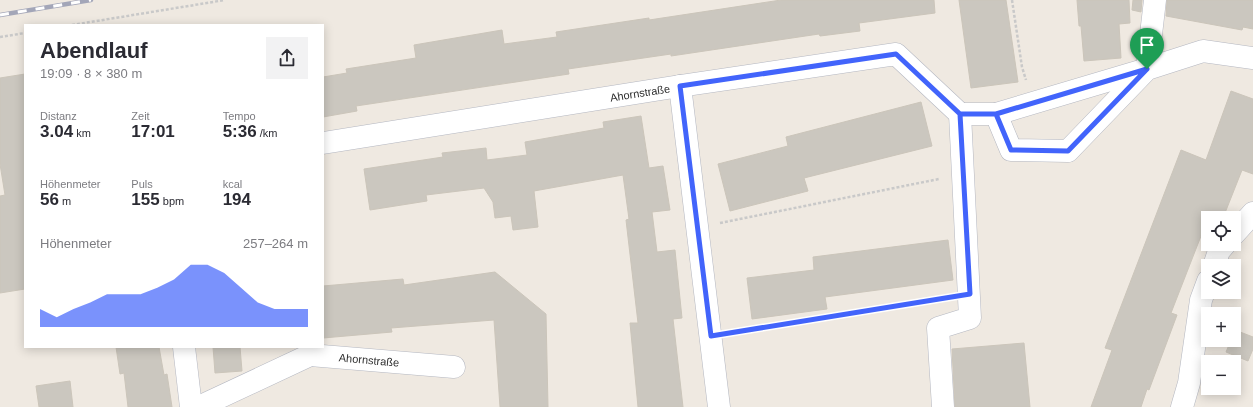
<!DOCTYPE html>
<html lang="de">
<meta charset="utf-8">
<style>
:root{--surface:#fff;--page:#f2f2f3;--text:#2b2b33;--muted:#7c7c81;--accent:#4264fb}
body{margin:0;font-family:Arial,sans-serif;background:var(--page);color:var(--text);height:100vh;display:flex;flex-direction:column;font-size:15px;white-space:nowrap}
*{box-sizing:border-box;margin:0}
p{font-size:13px;color:var(--muted)}
.icon{flex:none;width:22px;height:22px;fill:none;stroke:currentColor;stroke-width:2;stroke-linecap:round;stroke-linejoin:round}
.map{position:relative;flex:1;overflow:hidden}
.drawer{position:absolute;left:24px;top:24px;width:300px;height:324px;display:flex;flex-direction:column;background:var(--surface);border-radius:0px;box-shadow:0 2px 10px #0003}
.drawer>*{flex:none}
.fabs{position:absolute;left:1201px;top:211px;display:grid;gap:8px}
.fabs a{display:grid;place-items:center;width:40px;height:40px;border-radius:0px;background:var(--surface);box-shadow:0 2px 10px #0003;font-size:20px}
.pin{position:absolute;display:grid;place-items:center;width:34px;height:34px;color:#fff;margin:-41px -17px;border-radius:50% 50% 50% 0;rotate:-45deg;box-shadow:0 0 4px #0007}
.pin .icon{rotate:45deg}
.round{display:grid;place-items:center;flex:none;width:42px;height:42px;border-radius:0px;background:var(--page)}
.summary{display:flex;align-items:center;justify-content:space-between;height:68px;padding:0 16px}
h1{font-size:22px;font-weight:700;line-height:30px}
.metrics{display:grid;grid-template-columns:repeat(3,1fr);gap:6px;height:68px;padding:4px 16px}
.metrics div{display:grid;align-content:center}
.metrics b{font-size:17px;font-weight:700}
.metrics small{font-size:11px;font-weight:400}
.metrics p{font-size:11px}
.chart{height:112px;padding:8px 16px}
.chart p{display:flex;justify-content:space-between}
.chart svg{width:100%;height:72px;margin-top:4px;fill:var(--accent);opacity:.7}
.map>svg:first-child{display:block}
.building{fill:#cbc7bf;stroke:#cbc5ba}
.lines{fill:none;stroke-linecap:round;stroke-linejoin:round}
.street-casing{stroke:#b4b7c1;stroke-width:23}
.path{stroke:#c9c9c9;stroke-width:2.5;stroke-dasharray:3 2;stroke-linecap:butt}
.street{stroke:#fff;stroke-width:22}
.rail-casing{stroke:#a3a6b8;stroke-width:4.5}
.rail{stroke:#fff;stroke-width:3;stroke-dasharray:9;stroke-linecap:butt}
.route-casing{stroke:#fff;stroke-width:8}
.route{stroke:#4264fb;stroke-width:5}
.labels{text-anchor:middle;dominant-baseline:central;stroke-width:3;stroke-linejoin:round;paint-order:stroke}
.street-label{font-size:11px;fill:#2e2e2e;stroke:#fff}
</style>
<div class="map">
<svg width="1253" height="407" viewBox="0 0 1253 407">
<rect width="100%" height="100%" fill="#efe9e1"/>
<g class="building">
<polygon points="781,0 934,0 935,13 859,23 860,31 820,36 819,34 671,56 671,54 568,69 569,74 356,106 357,111 323,117 323,77 347,73 346,69 416,58 414,45 502,30 504,44 557,37 556,32 649,18 649,20"/>
<polygon points="959,0 1006,0 1018,82 971,88"/>
<polygon points="1077,0 1129,0 1130,23 1119,24 1121,58 1084,61 1081,26 1079,26"/>
<polygon points="1133,0 1142,0 1141,12 1132,10"/>
<polygon points="1167,0 1253,0 1253,29 1243,27 1242,30 1166,16"/>
<polygon points="25,74 25,289 0,293 0,196 5,195 0,164 0,78"/>
<polygon points="1231,91 1253,99 1253,174 1242,170 1223,218 1208,218 1171,313 1177,315 1149,390 1147,389 1141,407 1091,407 1112,350 1105,348 1181,150 1206,160"/>
<polygon points="921,102 932,146 804,178 808,191 730,211 718,164 788,146 786,137"/>
<polygon points="641,116 649,168 663,166 670,210 652,212 657,252 675,250 682,318 673,319 683,407 638,407 630,323 638,323 626,220 629,219 623,175 534,191 538,227 513,230 511,216 495,218 493,202 484,188 426,195 427,201 370,210 364,169 443,157 442,153 486,148 487,160 527,155 525,142 604,128 603,122"/>
<polygon points="948,240 953,280 825,297 827,309 752,319 747,278 814,270 813,257"/>
<polygon points="495,272 546,314 548,407 500,407 494,320 391,328 392,332 323,338 323,286 403,279 404,285"/>
<polygon points="1235,330 1253,337 1253,349 1248,361 1226,352 1231,340 1234,340"/>
<polygon points="1024,343 1030,407 955,407 952,349"/>
<polygon points="116,347 159,347 164,375 167,374 172,407 128,407 124,373 120,374"/>
<polygon points="213,347 240,347 242,371 215,373"/>
<polygon points="70,381 73,407 39,407 36,386"/>
</g>
<g class="lines">
<g class="street-casing">
<g id="street">
<polyline points="680,86 719,407"/>
<polyline points="960,114 996,114 1147,69 1155,0"/>
<polyline points="996,114 1011,150 1068,151 1147,69 1203,51 1253,58"/>
<polyline points="323,143 680,86 896,54 960,114"/>
<polyline points="1234,234 1253,213"/>
<polyline points="1214,266 1219,251 1225,244"/>
<polyline points="184,347 191,407"/>
<polyline points="199,407 310,355 454,367"/>
<polyline points="943,407 938,328 970,318 960,114"/>
<polyline points="1182,407 1189,383 1201,300 1208,281"/>
</g>
</g>
<g class="path">
<polyline points="1012,0 1022,67 1026,80"/>
<polyline points="72,25 225,0"/>
<polyline points="0,37 25,33"/>
<polyline points="720,223 939,179"/>
<polyline points="733,333 945,298"/>
</g>
<use href="#street" class="street"/>
<g class="rail-casing">
<polyline id="rail" points="0,15 91,0"/>
</g>
<use href="#rail" class="rail"/>
</g>
<g class="lines">
<g class="route-casing">
<polyline id="route" points="1147,69 996,114 960,114 896,54 680,86 711,336 970,294 960,114 996,114 1011,150 1068,151 1147,69"/>
</g>
<use href="#route" class="route"/>
</g>
<g class="labels">
<g class="street-label">
<text transform="translate(640 93) rotate(-9)">Ahornstraße</text>
<text transform="translate(369 360) rotate(5)">Ahornstraße</text>
</g>
</g>
</svg>
<div class="fabs">
<a><svg class="icon" aria-label="locate" viewBox="0 0 24 24"><circle cx="12" cy="12" r="6"/><path d="M12 2v4M12 18v4M2 12h4M18 12h4"/></svg></a>
<a><svg class="icon" aria-label="layers" viewBox="0 0 24 24"><path d="M12 4l9 5-9 5-9-5zM3 14l9 5 9-5"/></svg></a>
<a>+</a>
<a>−</a>
</div>
<div class="pin" style="left:1147px;top:69px;background:#1e9e55"><svg class="icon" aria-label="arrive" viewBox="0 0 24 24"><path d="M6 21V4h12l-3 4 3 4H6"/></svg></div>
<section class="drawer">
<div class="summary"><div><h1>Abendlauf</h1><p>19:09 · 8 × 380 m</p></div><a class="round"><svg class="icon" aria-label="share" viewBox="0 0 24 24"><path d="M12 15V3M7 8l5-5 5 5M5 13v7h14v-7"/></svg></a></div>
<div class="metrics">
<div><p>Distanz</p><b>3.04<small> km</small></b></div>
<div><p>Zeit</p><b>17:01</b></div>
<div><p>Tempo</p><b>5:36<small> /km</small></b></div>
</div>
<div class="metrics">
<div><p>Höhenmeter</p><b>56<small> m</small></b></div>
<div><p>Puls</p><b>155<small> bpm</small></b></div>
<div><p>kcal</p><b>194</b></div>
</div>
<div class="chart"><p><span>Höhenmeter</span>257–264 m</p>
<svg viewBox="0 0 160 44" preserveAspectRatio="none"><path d="M0 44V33L10 38L20 33L30 29L40 24L50 24L60 24L70 20L80 15L90 6L100 6L110 11L120 20L130 29L140 33L150 33L160 33V44z"/></svg>
</div>
</section>
</div>
